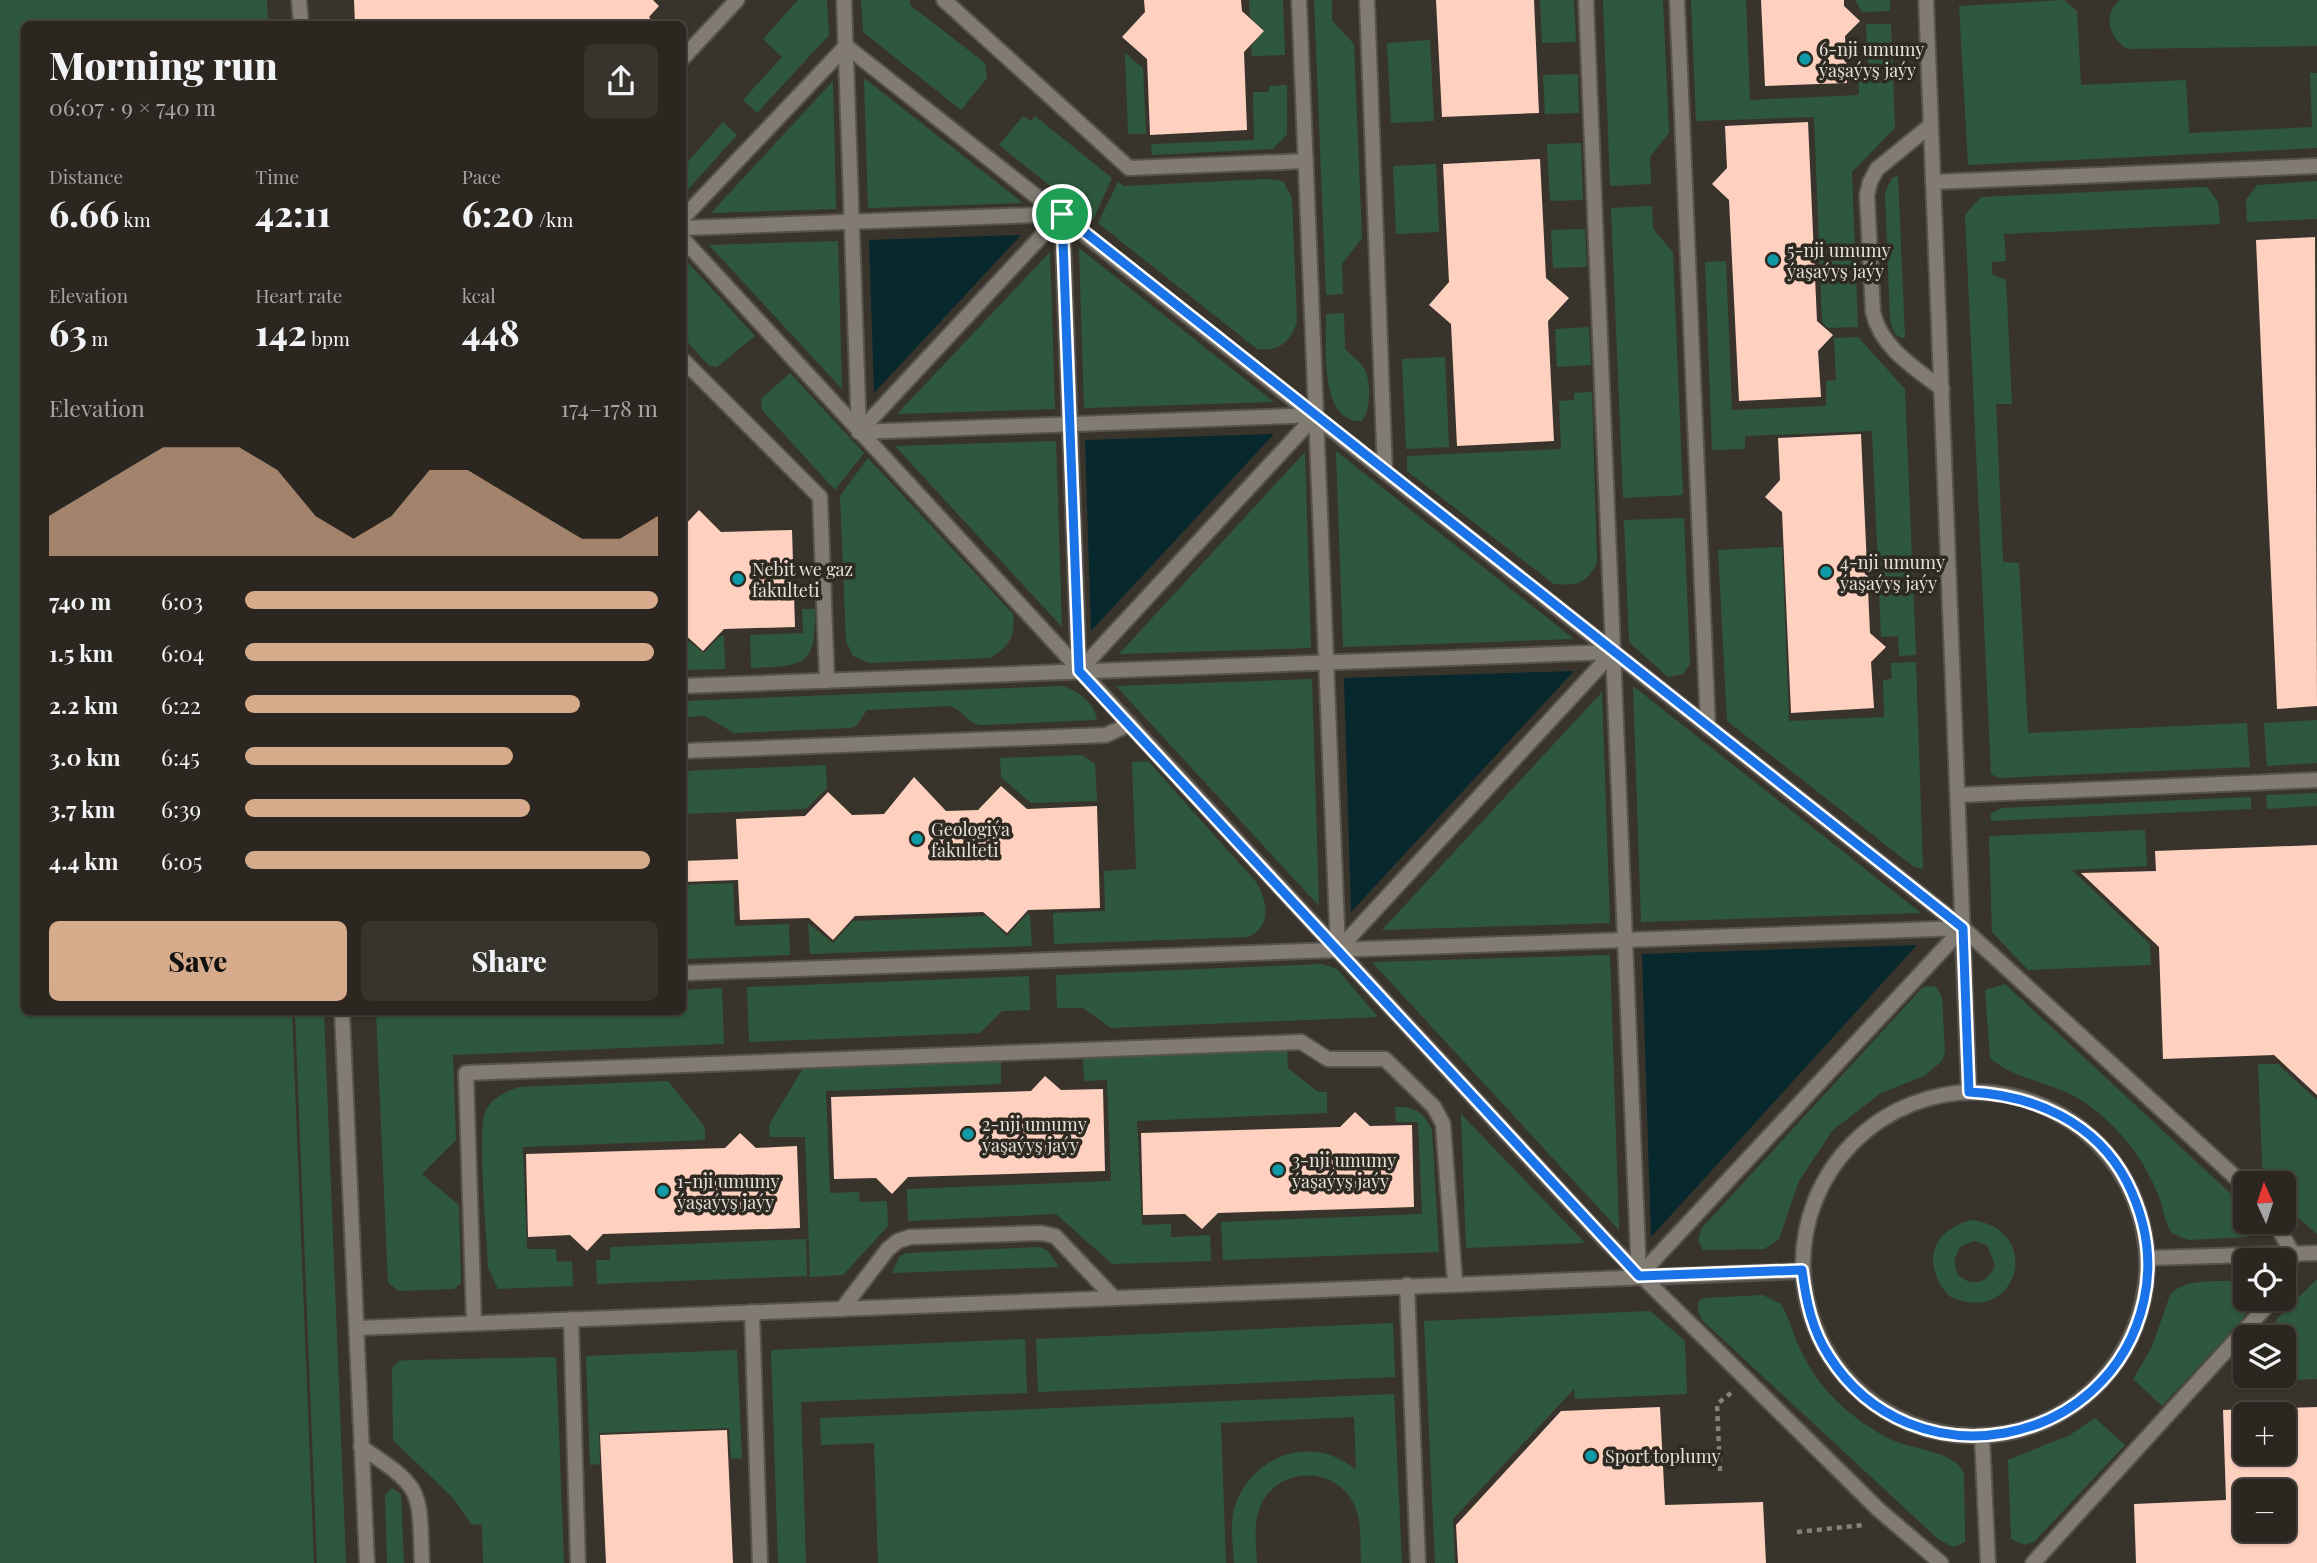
<!DOCTYPE html>
<meta charset="utf-8">
<style>
:root{--surface:#2b2720;--page:#37332d;--text:#f1f3f6;--muted:#a6a5a5;--line:#47443e;--accent:#d6ab8b}
body{margin:0;font-family:"Playfair Display",serif;background:var(--page);color:var(--text);height:100vh;display:flex;flex-direction:column;font-size:26px;white-space:nowrap}
*{box-sizing:border-box;margin:0}
p{font-size:23px;color:var(--muted)}
.icon{flex:none;width:38px;height:38px;fill:none;stroke:currentColor;stroke-width:2;stroke-linecap:round;stroke-linejoin:round}
.map{position:relative;flex:1;overflow:hidden}
.drawer{position:absolute;left:21px;top:21px;width:665px;height:994px;display:flex;flex-direction:column;background:var(--surface);border-radius:10px;box-shadow:0 2px 5px #0004,0 0 0 2px var(--line)}
.drawer>*{flex:none}
.needle{width:46px;rotate:357deg}
.buttons{position:absolute;left:2233px;top:1171px;display:grid;gap:14px}
.buttons a{display:grid;place-items:center;width:63px;height:63px;border-radius:10px;background:var(--surface);box-shadow:0 2px 5px #0004,0 0 0 2px var(--line);font-size:35px}
.pin{position:absolute;display:grid;place-items:center;width:60px;height:60px;color:#fff;margin:-30px;border:4px solid #fff;border-radius:50%;box-shadow:0 2px 7px #0007}
.round{display:grid;place-items:center;flex:none;width:74px;height:74px;border-radius:10px;background:var(--page)}
.overview{display:flex;align-items:center;justify-content:space-between;height:119px;padding:0 28px}
h1{font-size:38px;font-weight:800;line-height:52px}
.metrics{display:grid;grid-template-columns:repeat(3,1fr);gap:10px;height:119px;padding:7px 28px}
.metrics div{display:grid;align-content:center}
.metrics b{font-size:35px;font-weight:800}
.metrics small{font-size:19px;font-weight:400}
.metrics p{font-size:19px}
.chart{height:196px;padding:14px 28px}
.chart p{display:flex;justify-content:space-between}
.chart svg{width:100%;height:126px;margin-top:7px;fill:var(--accent);opacity:.7}
.cta{display:flex;gap:14px;margin-top:auto;padding:14px 28px}
.cta a{flex:1;height:80px;border-radius:10px;background:var(--accent);color:#111;font-size:28px;font-weight:800;line-height:80px;text-align:center}
.cta a+a{background:var(--page);color:var(--text)}
ul{padding:0 28px;list-style:none;font-size:23px}
li{display:grid;grid-template-columns:112px 84px 1fr;align-items:center;height:52px}
li i{height:18px;border-radius:9px;background:var(--accent)}
.map>svg:first-child{display:block}
.green{fill:#2e583e;fill-rule:evenodd}
.water{fill:#07282d}
.building{fill:#fed0c0;fill-rule:evenodd}
.lines{fill:none;stroke-linecap:round;stroke-linejoin:round}
.lane-casing{stroke:#57524c;stroke-width:18}
.path{stroke:#86827b;stroke-width:4.5;stroke-dasharray:5 5;stroke-linecap:butt}
.lane{stroke:#817b72;stroke-width:14}
.route-casing{stroke:#fff;stroke-width:14}
.route{stroke:#1a73e8;stroke-width:9}
.culture-dot{fill:#0f9aa8;stroke:#2f2a21;stroke-width:2.5}
.labels{text-anchor:middle;dominant-baseline:central;stroke-width:7;stroke-linejoin:round;paint-order:stroke}
.poi-label{font-size:18px;fill:#e4e1dc;stroke:#2f2a21;text-anchor:start}
</style>
<div class="map">
<svg width="2317" height="1563" viewBox="0 0 2317 1563">
<rect width="100%" height="100%" fill="#39342b"/>
<g class="green">
<polygon points="0,0 267,0 268,24 24,24 24,1012 292,1012 314,1563 0,1563"/>
<polygon points="798,0 827,0 829,35 757,113 743,100 782,57 763,39"/>
<polygon points="861,0 910,0 910,5 985,63 987,78 961,110 863,32"/>
<polygon points="1249,0 1283,0 1285,55 1252,56 1251,46 1264,31 1250,17"/>
<polygon points="1314,0 1332,0 1332,21 1354,44 1362,238 1342,264 1343,294 1326,295"/>
<polygon points="1540,0 1574,0 1576,42 1542,43"/>
<polygon points="1603,0 1663,0 1669,133 1650,157 1651,184 1610,186"/>
<polygon points="1691,0 1746,0 1750,100 1859,95 1858,66 1868,66 1866,24 1891,24 1895,128 1852,172 1858,327 1828,328 1822,322 1814,117 1696,121"/>
<polygon points="1855,0 1890,0 1890,11 1862,12"/>
<polygon points="2064,0 2077,11 2081,85 2186,80 2189,133 2312,127 2310,73 2317,73 2317,148 1968,165 1959,6"/>
<path d="M2120,0H2317V46L2127,49C2109,37 2102,16 2120,0Z"/>
<polygon points="1430,40 1434,121 1391,123 1387,43"/>
<polygon points="1125,53 1143,68 1146,134 1128,134"/>
<polygon points="1578,74 1579,113 1545,114 1543,75"/>
<polygon points="864,78 1023,203 868,208"/>
<polygon points="833,81 836,209 711,213"/>
<polygon points="1287,85 1287,134 1273,149 1152,155 1151,144 1254,140 1253,92 1269,92 1269,86"/>
<polygon points="1023,116 1031,121 1035,116 1112,178 1093,220 999,145"/>
<polygon points="723,122 737,135 683,195 683,163 685,165"/>
<polygon points="1581,143 1583,200 1550,201 1547,144"/>
<polygon points="1436,164 1439,232 1396,234 1393,166"/>
<path d="M1898,176L1905,338C1895,338 1892,329 1890,320L1885,193L1892,178Z"/>
<path d="M1266,179L1283,181L1292,198L1297,322C1290,342 1279,352 1257,349L1098,223L1118,182L1124,186Z"/>
<polygon points="2317,181 2317,219 2247,222 2246,200 2257,185"/>
<polygon points="2202,187 2207,187 2218,202 2220,224 2004,234 2006,261 1992,262 1992,274 2006,280 2012,404 1996,404 2003,562 2019,563 2028,733 2247,723 2250,767 2000,778 1991,774 1965,215 1981,197"/>
<polygon points="1652,206 1653,229 1673,252 1683,495 1623,498 1611,208"/>
<polygon points="1585,229 1587,267 1553,268 1551,230"/>
<polygon points="838,241 842,389 709,245"/>
<polygon points="1079,248 1274,402 1084,408"/>
<polygon points="1050,252 1055,409 897,414"/>
<polygon points="683,257 755,336 717,367 709,366 683,337"/>
<polygon points="1726,261 1732,410 1826,406 1826,381 1836,380 1834,338 1858,337 1905,389 1916,655 1899,656 1898,636 1881,637 1872,431 1745,436 1745,449 1712,450 1705,262"/>
<path d="M1344,313L1345,349C1351,355 1361,362 1365,370C1371,383 1371,409 1362,421C1318,423 1327,344 1326,314Z"/>
<polygon points="1589,327 1591,365 1557,367 1555,329"/>
<polygon points="1445,357 1449,447 1406,449 1402,359"/>
<polygon points="790,373 864,453 835,490 762,410 761,399"/>
<path d="M1592,392L1597,563C1586,584 1578,586 1554,584L1407,471V456L1561,449L1559,401L1574,400V393Z"/>
<polygon points="1056,441 1062,627 895,446"/>
<polygon points="1336,451 1574,639 1343,647"/>
<polygon points="1305,452 1311,648 1119,654"/>
<path d="M868,458L1013,614C1016,636 1009,647 990,658L869,663L853,656L846,641L840,496Z"/>
<polygon points="1684,518 1690,664 1683,674 1668,677 1629,642 1624,520"/>
<polygon points="1782,547 1789,721 1884,717 1883,680 1892,679 1891,663 1916,662 1923,869 1914,867 1727,721 1718,550"/>
<path d="M802,609H815C816,667 805,666 751,668L750,635L803,633Z"/>
<polygon points="720,636 724,636 725,669 683,670 683,637 704,653"/>
<polygon points="1312,679 1319,906 1116,686"/>
<path d="M1062,686C1077,689 1096,705 1097,720L980,725C966,722 962,709 949,706L867,710L856,726L850,728L734,733L705,716L683,717V701Z"/>
<polygon points="1633,686 1921,913 1641,922"/>
<polygon points="1602,692 1610,923 1382,930"/>
<polygon points="2317,720 2317,763 2267,766 2264,723"/>
<polygon points="1082,755 1095,764 1097,801 1031,803 1001,777 1000,758"/>
<path d="M1148,761L1256,882C1268,902 1272,926 1248,937L1054,944L1053,913L1105,911L1104,871L1136,869L1132,762Z"/>
<polygon points="826,765 827,788 806,809 683,814 683,771"/>
<polygon points="2317,793 2317,806 2267,809 2266,795"/>
<polygon points="2251,797 2251,809 1991,821 1991,813 2002,808"/>
<polygon points="2145,830 2147,866 2072,870 2150,944 2151,965 2028,970 1992,932 1989,836"/>
<polygon points="733,883 735,926 789,924 790,955 687,959 687,885"/>
<polygon points="1027,914 1030,915 1032,946 810,954 808,923 833,943 853,921 986,916 1007,936"/>
<polygon points="1610,955 1619,1230 1372,962"/>
<polygon points="1322,964 1337,969 1378,1017 1111,1028 1083,1008 1057,1008 1056,975"/>
<polygon points="1029,976 1030,1010 1002,1011 980,1033 749,1042 747,987"/>
<path d="M2005,984L2245,1207V1222L2253,1224L2248,1237L2188,1240L2172,1233C2164,1223 2164,1209 2159,1197C2145,1160 2120,1128 2087,1104C2057,1082 2015,1081 1990,1058L1985,990Z"/>
<polygon points="1928,986 1936,987 1942,997 1945,1052 1942,1061 1924,1076 1881,1093 1833,1130 1799,1181 1779,1239 1764,1249 1703,1250 1698,1241 1701,1229 1922,988"/>
<polygon points="722,988 724,1044 453,1055 456,1140 422,1174 459,1205 461,1283 454,1289 399,1291 388,1283 376,1012 682,1012 683,990"/>
<polygon points="295,1012 324,1012 346,1563 317,1563"/>
<polygon points="1287,1049 1288,1068 1318,1092 1327,1092 1327,1113 1137,1121 1142,1225 1171,1224 1171,1237 1210,1235 1211,1261 1112,1264 1056,1214 908,1221 907,1189 1111,1181 1107,1080 1084,1081 1083,1057"/>
<polygon points="1001,1060 1001,1084 826,1091 830,1193 859,1192 860,1202 887,1201 888,1226 843,1275 810,1277 805,1137 770,1137 769,1125 803,1068"/>
<polygon points="2258,1064 2278,1064 2317,1100 2317,1234 2284,1206 2284,1183 2263,1183"/>
<path d="M668,1081L705,1127V1140L523,1147L527,1249H556L557,1262L572,1261L573,1286L498,1289L488,1268C487,1239 477,1132 485,1112C491,1098 505,1092 519,1087Z"/>
<path d="M1395,1107C1416,1107 1422,1111 1432,1129L1439,1252L1223,1260L1221,1222L1422,1214L1418,1122H1396Z"/>
<polygon points="1461,1114 1585,1243 1466,1248"/>
<path d="M1972,1220C2046,1230 2017,1329 1949,1296C1921,1264 1931,1230 1972,1220ZM1974,1241L1987,1245L1995,1265C1989,1284 1971,1288 1957,1274L1954,1260L1960,1247Z"/>
<polygon points="806,1239 807,1276 597,1284 596,1260 610,1260 610,1247"/>
<polygon points="1040,1247 1048,1251 1059,1267 892,1273 899,1257 906,1253"/>
<polygon points="2317,1279 2317,1379 2276,1381 2276,1376 2284,1376 2284,1337 2274,1337 2277,1319"/>
<path d="M2245,1282V1298L2256,1299L2241,1321L2162,1406L2133,1379L2152,1347L2170,1295C2184,1277 2224,1281 2245,1282Z"/>
<path d="M1763,1295L1781,1304C1790,1319 1794,1337 1802,1353C1820,1391 1853,1420 1890,1439C1911,1450 1958,1451 1964,1474L1965,1542L1953,1547L1938,1539L1702,1320L1698,1311V1301L1704,1298Z"/>
<polygon points="1650,1311 1685,1341 1687,1394 1575,1399 1574,1389 1453,1519 1455,1563 1435,1563 1424,1321"/>
<polygon points="1393,1323 1395,1377 1038,1392 1036,1339"/>
<polygon points="1025,1339 1027,1393 801,1402 806,1563 778,1563 771,1350"/>
<polygon points="737,1350 742,1458 731,1459 729,1428 599,1433 600,1464 590,1465 586,1356"/>
<polygon points="556,1357 564,1563 483,1563 482,1525 471,1524 454,1499 393,1440 392,1368 399,1361 408,1360"/>
<path d="M1394,1394L1402,1563H1361C1360,1546 1362,1525 1356,1509C1342,1469 1286,1464 1264,1499C1252,1518 1256,1542 1257,1563H1234C1233,1545 1230,1526 1234,1509C1245,1471 1283,1445 1322,1453C1335,1455 1346,1463 1356,1469L1354,1417L1221,1423L1226,1563H878L874,1443L821,1445L820,1418Z"/>
<polygon points="2095,1418 2125,1445 2034,1542 2024,1545 2011,1539 2008,1460 2070,1435"/>
<polygon points="392,1488 401,1494 404,1563 387,1563 385,1495"/>
</g>
<g class="water">
<polygon points="1021,235 874,393 869,240"/>
<polygon points="1274,434 1091,631 1085,440"/>
<polygon points="1574,671 1351,912 1344,678"/>
<polygon points="1917,945 1651,1237 1642,954"/>
</g>
<g class="building">
<polygon points="354,0 653,0 659,6 649,17 654,24 355,24"/>
<polygon points="1144,0 1241,0 1242,11 1264,31 1244,52 1247,130 1150,135 1147,59 1122,37 1145,12"/>
<polygon points="1436,0 1534,0 1539,113 1442,117"/>
<polygon points="1761,0 1844,0 1844,6 1860,21 1845,36 1847,83 1765,86"/>
<polygon points="1808,122 1817,321 1833,335 1818,351 1821,397 1739,401 1729,200 1712,184 1727,168 1725,126"/>
<polygon points="1540,159 1546,278 1569,298 1548,321 1554,441 1457,446 1451,324 1429,305 1449,282 1443,164"/>
<polygon points="2315,237 2317,706 2277,709 2256,240"/>
<polygon points="1861,434 1870,633 1886,647 1871,662 1874,708 1791,713 1782,512 1765,497 1780,480 1778,438"/>
<polygon points="699,510 721,532 792,530 795,627 724,629 703,651 682,632 682,528"/>
<polygon points="914,777 946,811 978,810 1001,786 1027,809 1097,806 1100,908 1028,910 1007,933 983,912 855,916 833,940 809,918 740,920 738,880 682,882 682,861 738,859 736,819 805,816 828,792 852,815 884,814"/>
<polygon points="2317,845 2317,1095 2274,1055 2163,1059 2159,947 2081,873 2156,871 2155,851"/>
<polygon points="1045,1076 1061,1090 1103,1089 1105,1171 908,1177 892,1194 876,1178 834,1179 831,1097 1031,1091"/>
<polygon points="1355,1112 1370,1126 1412,1125 1414,1207 1218,1213 1202,1229 1185,1214 1143,1215 1141,1133 1340,1127"/>
<polygon points="740,1133 756,1148 797,1146 800,1228 603,1234 587,1251 570,1235 528,1237 526,1154 725,1148"/>
<polygon points="1660,1407 1665,1505 1763,1502 1766,1563 1458,1563 1456,1525 1561,1411"/>
<path d="M2317,1407V1563H2136L2134,1504L2226,1500L2223,1410ZM2245,1414H2284V1452H2245ZM2245,1491H2284V1530H2245Z"/>
<polygon points="727,1430 733,1563 606,1563 600,1435"/>
</g>
<g class="lines">
<g class="lane-casing">
<g id="lane">
<polyline points="299,0 301,24"/>
<polyline points="844,0 859,432"/>
<polyline points="944,0 1129,168 1306,161"/>
<polyline points="1299,0 1338,950"/>
<polyline points="1367,0 1385,472"/>
<polyline points="1586,0 1639,1276"/>
<polyline points="1677,0 1708,727"/>
<polyline points="1926,0 1969,1092"/>
<polyline points="682,59 737,0"/>
<path d="M1931,125L1877,169L1870,182L1867,195L1873,312C1881,348 1914,367 1942,389"/>
<polyline points="1933,182 2317,166"/>
<polyline points="1062,214 1079,671"/>
<polyline points="682,219 846,46 1963,928 2245,1186"/>
<polyline points="682,228 1062,214"/>
<polyline points="682,238 1602,1237 1879,1510 1941,1563"/>
<polyline points="682,359 820,497 827,681"/>
<polyline points="859,432 1316,415"/>
<polyline points="859,432 1062,214"/>
<polyline points="1079,671 1316,415"/>
<polyline points="682,686 1613,652"/>
<polyline points="682,751 1106,735 1130,724"/>
<polyline points="1958,795 2317,780"/>
<polyline points="1338,950 1613,652"/>
<polyline points="682,973 1963,928"/>
<polyline points="342,1012 367,1563"/>
<circle cx="1975" cy="1264" r="172"/>
<polyline points="2275,1222 2293,1254 2284,1278"/>
<polyline points="2149,1258 2317,1253"/>
<polyline points="1639,1276 1963,928"/>
<polyline points="1407,1285 1418,1563"/>
<polyline points="842,1309 888,1249 898,1241 910,1237 1041,1233 1055,1236 1114,1298"/>
<polyline points="752,1312 760,1563"/>
<polyline points="571,1319 578,1563"/>
<polyline points="474,1323 466,1073 1301,1042 1328,1059 1385,1059 1434,1107 1443,1124 1455,1283"/>
<polyline points="358,1328 1802,1271"/>
<polyline points="1982,1437 1988,1563"/>
<path d="M361,1447C424,1489 419,1488 422,1563"/>
<polyline points="2033,1563 2274,1298"/>
</g>
</g>
<g class="path">
<polyline points="1720,1471 1717,1404 1731,1393"/>
<polyline points="1797,1532 1863,1525"/>
</g>
<use href="#lane" class="lane"/>
</g>
<g class="lines">
<g class="route-casing">
<path id="route" d="M1062,214L1963,928L1969,1092C2034,1095 2096,1122 2127,1182C2146,1220 2153,1259 2144,1300C2111,1450 1911,1486 1829,1356C1812,1330 1806,1301 1802,1270L1639,1276L1079,671Z"/>
</g>
<use href="#route" class="route"/>
</g>
<g class="culture-dot">
<circle cx="1805" cy="59" r="7"/>
<circle cx="1773" cy="260" r="7"/>
<circle cx="1826" cy="572" r="7"/>
<circle cx="738" cy="579" r="7"/>
<circle cx="917" cy="839" r="7"/>
<circle cx="968" cy="1134" r="7"/>
<circle cx="1278" cy="1170" r="7"/>
<circle cx="663" cy="1191" r="7"/>
<circle cx="1591" cy="1456" r="7"/>
</g>
<g class="labels">
<g class="poi-label">
<text x="1819" y="49">6-nji umumy<tspan x="1819" dy="21">ýaşaýyş jaýy</tspan></text>
<text x="1787" y="250">5-nji umumy<tspan x="1787" dy="21">ýaşaýyş jaýy</tspan></text>
<text x="1840" y="562">4-nji umumy<tspan x="1840" dy="21">ýaşaýyş jaýy</tspan></text>
<text x="752" y="569">Nebit we gaz<tspan x="752" dy="21">fakulteti</tspan></text>
<text x="931" y="829">Geologiýa<tspan x="931" dy="21">fakulteti</tspan></text>
<text x="982" y="1124">2-nji umumy<tspan x="982" dy="21">ýaşaýyş jaýy</tspan></text>
<text x="1292" y="1160">3-nji umumy<tspan x="1292" dy="21">ýaşaýyş jaýy</tspan></text>
<text x="677" y="1181">1-nji umumy<tspan x="677" dy="21">ýaşaýyş jaýy</tspan></text>
<text x="1605" y="1456">Sport toplumy</text>
</g>
</g>
</svg>
<div class="buttons">
<a><svg class="needle" viewBox="-14 -14 28 28"><path d="M0-13l5 13h-10z" fill="#e53935"/><path d="M0 13l5-13h-10z" fill="#a6a5a5"/></svg></a>
<a><svg class="icon" aria-label="locate" viewBox="0 0 24 24"><circle cx="12" cy="12" r="6"/><path d="M12 2v4M12 18v4M2 12h4M18 12h4"/></svg></a>
<a><svg class="icon" aria-label="layers" viewBox="0 0 24 24"><path d="M12 4l9 5-9 5-9-5zM3 14l9 5 9-5"/></svg></a>
<a>+</a>
<a>−</a>
</div>
<div class="pin" style="left:1062px;top:214px;background:#1e9e55"><svg class="icon" aria-label="arrive" viewBox="0 0 24 24"><path d="M6 21V4h12l-3 4 3 4H6"/></svg></div>
<section class="drawer">
<div class="overview"><div><h1>Morning run</h1><p>06:07 · 9 × 740 m</p></div><a class="round"><svg class="icon" aria-label="share" viewBox="0 0 24 24"><path d="M12 15V3M7 8l5-5 5 5M5 13v7h14v-7"/></svg></a></div>
<div class="metrics">
<div><p>Distance</p><b>6.66<small> km</small></b></div>
<div><p>Time</p><b>42:11</b></div>
<div><p>Pace</p><b>6:20<small> /km</small></b></div>
</div>
<div class="metrics">
<div><p>Elevation</p><b>63<small> m</small></b></div>
<div><p>Heart rate</p><b>142<small> bpm</small></b></div>
<div><p>kcal</p><b>448</b></div>
</div>
<div class="chart"><p><span>Elevation</span>174–178 m</p>
<svg viewBox="0 0 160 44" preserveAspectRatio="none"><path d="M0 44V30L10 22L20 14L30 6L40 6L50 6L60 14L70 30L80 38L90 30L100 14L110 14L120 22L130 30L140 38L150 38L160 30V44z"/></svg>
</div>
<ul>
<li><b>740 m</b>6:03<i style="width:100%"></i></li>
<li><b>1.5 km</b>6:04<i style="width:99%"></i></li>
<li><b>2.2 km</b>6:22<i style="width:81%"></i></li>
<li><b>3.0 km</b>6:45<i style="width:65%"></i></li>
<li><b>3.7 km</b>6:39<i style="width:69%"></i></li>
<li><b>4.4 km</b>6:05<i style="width:98%"></i></li>
</ul>
<div class="cta"><a>Save</a><a>Share</a></div>
</section>
</div>
